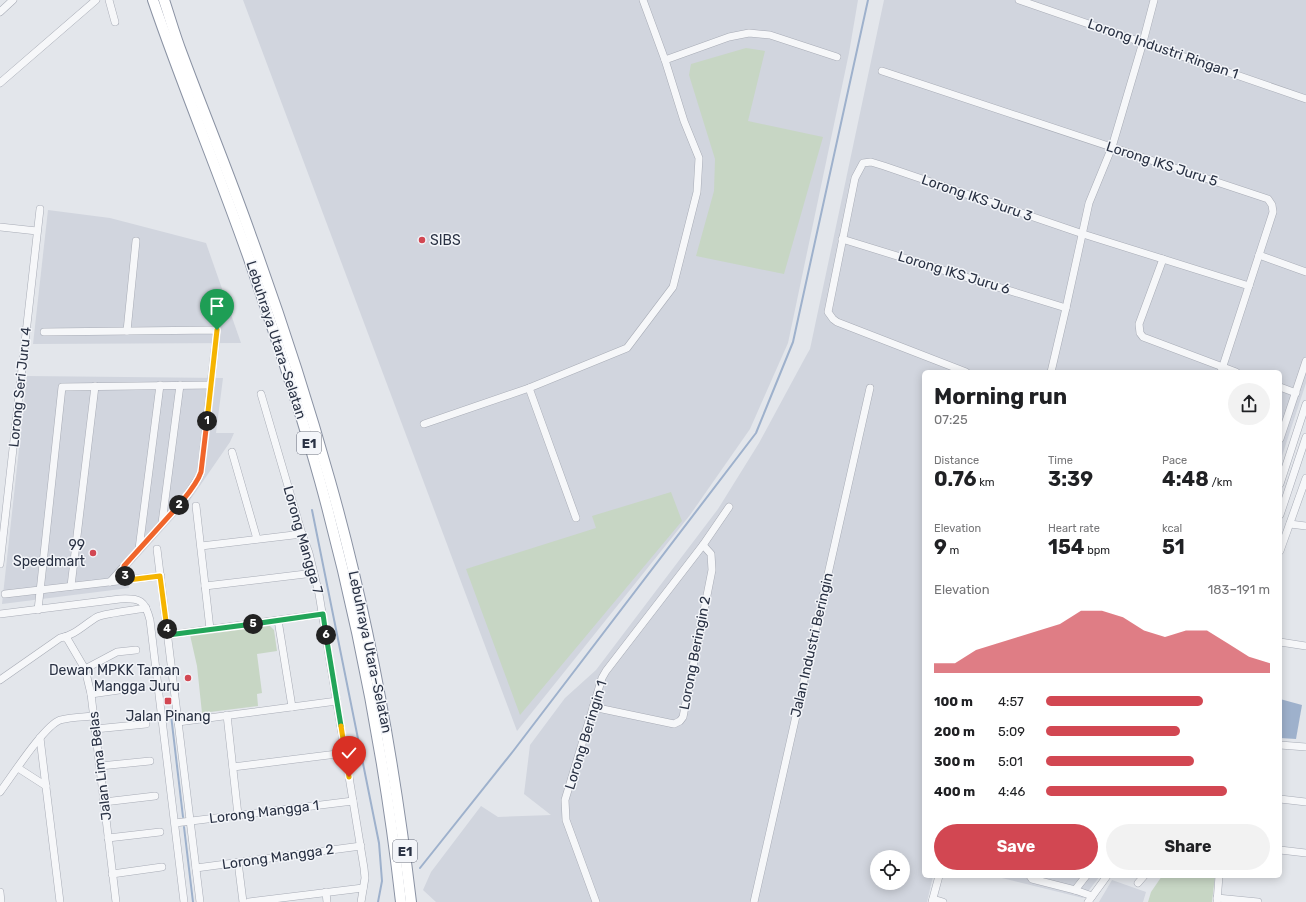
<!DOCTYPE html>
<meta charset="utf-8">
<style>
:root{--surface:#fff;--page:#f2f2f2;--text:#202124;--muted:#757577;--accent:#d24752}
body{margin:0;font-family:Rubik,sans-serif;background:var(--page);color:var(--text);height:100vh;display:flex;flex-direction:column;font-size:15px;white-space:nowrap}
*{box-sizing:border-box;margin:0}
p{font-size:13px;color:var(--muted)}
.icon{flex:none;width:22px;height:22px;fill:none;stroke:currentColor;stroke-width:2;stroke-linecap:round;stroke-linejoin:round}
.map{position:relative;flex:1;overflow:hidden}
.drawer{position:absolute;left:922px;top:370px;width:360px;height:508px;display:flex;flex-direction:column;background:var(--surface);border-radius:6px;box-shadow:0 2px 10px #0003}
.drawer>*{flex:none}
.tools{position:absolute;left:870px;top:850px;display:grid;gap:8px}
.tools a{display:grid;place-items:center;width:40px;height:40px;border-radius:50%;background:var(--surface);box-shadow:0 2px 10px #0003;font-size:20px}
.pin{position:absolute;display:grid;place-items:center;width:34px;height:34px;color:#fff;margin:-41px -17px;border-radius:50% 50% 50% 0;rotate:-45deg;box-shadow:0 0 4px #0007}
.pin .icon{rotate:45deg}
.km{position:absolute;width:20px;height:20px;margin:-10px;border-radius:50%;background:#222;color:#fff;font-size:11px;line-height:20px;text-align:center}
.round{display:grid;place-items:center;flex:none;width:42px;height:42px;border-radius:21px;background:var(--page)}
.headline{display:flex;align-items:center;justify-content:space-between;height:68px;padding:0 12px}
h1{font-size:22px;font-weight:700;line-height:30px}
.metrics{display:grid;grid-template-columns:repeat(3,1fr);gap:6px;height:68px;padding:4px 12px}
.metrics div{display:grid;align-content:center}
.metrics b{font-size:20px;font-weight:700}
.metrics small{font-size:11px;font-weight:400}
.metrics p{font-size:11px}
.chart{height:112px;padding:8px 12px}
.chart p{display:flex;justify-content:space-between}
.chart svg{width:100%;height:72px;margin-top:4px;fill:var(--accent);opacity:.7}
.action{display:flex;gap:8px;margin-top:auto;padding:8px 12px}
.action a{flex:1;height:46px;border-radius:24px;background:var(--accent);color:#fff;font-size:16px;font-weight:700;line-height:46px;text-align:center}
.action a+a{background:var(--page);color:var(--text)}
ul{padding:0 12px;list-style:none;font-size:13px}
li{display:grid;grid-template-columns:64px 48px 1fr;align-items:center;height:30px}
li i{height:10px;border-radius:5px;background:var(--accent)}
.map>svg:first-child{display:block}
.built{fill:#d1d5de;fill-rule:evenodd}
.green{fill:#c7d6c4}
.water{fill:#9eb1cc}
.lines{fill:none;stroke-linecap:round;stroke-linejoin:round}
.stream{stroke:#9eb1cc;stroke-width:2}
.minor-casing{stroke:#a8acb6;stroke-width:8}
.highway-casing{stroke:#8a92a3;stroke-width:12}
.minor{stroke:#f6f7f9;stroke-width:7}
.highway{stroke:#fff;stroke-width:10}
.split-1-casing{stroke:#fff;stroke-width:8}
.split-2-casing{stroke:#fff;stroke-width:8}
.split-3-casing{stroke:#fff;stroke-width:8}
.split-4-casing{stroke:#fff;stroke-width:8}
.split-5-casing{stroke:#fff;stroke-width:8}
.split-6-casing{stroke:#fff;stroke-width:8}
.split-7-casing{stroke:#fff;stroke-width:8}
.split-8-casing{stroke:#fff;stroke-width:8}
.split-1{stroke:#f5b400;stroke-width:5}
.split-2{stroke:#f0652b;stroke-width:5}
.split-3{stroke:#f0652b;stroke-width:5}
.split-4{stroke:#f5b400;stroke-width:5}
.split-5{stroke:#22a559;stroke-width:5}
.split-6{stroke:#22a559;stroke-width:5}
.split-7{stroke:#22a559;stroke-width:5}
.split-8{stroke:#f5b400;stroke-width:5}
.poi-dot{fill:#d24752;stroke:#f3f5f9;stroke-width:1.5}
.labels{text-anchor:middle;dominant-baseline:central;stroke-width:3;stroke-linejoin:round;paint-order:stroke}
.shield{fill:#f3f5f9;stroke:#666c7a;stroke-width:1}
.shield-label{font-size:13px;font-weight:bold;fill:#2a3244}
.street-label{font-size:14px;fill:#2a3244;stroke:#f3f5f9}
.poi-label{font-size:14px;fill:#2a3244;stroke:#f3f5f9;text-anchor:end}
</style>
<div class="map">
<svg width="1306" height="902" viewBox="0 0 1306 902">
<rect width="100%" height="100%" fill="#e3e6eb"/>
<g class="built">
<polygon points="243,0 858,0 849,53 788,343 750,429 690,515 517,731"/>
<path d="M884,0H1306V383L1280,462V372H924V876H933L927,902H436L423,890L431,872L481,806L498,817L551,815L524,794L530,745L565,698L596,670L718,509L759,443L806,356L810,349ZM877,857H903V883H877Z"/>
<polygon points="48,210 110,218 206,243 241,343 33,344"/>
<polygon points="27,376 223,378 216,433 234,433 230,442 190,500 127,570 129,588 2,604"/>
<polygon points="994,876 1100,876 1083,898"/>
<polygon points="1112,880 1146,892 1143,902 1099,902"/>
</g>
<g class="green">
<polygon points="746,48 765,51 748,121 823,137 784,274 696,256 714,191 715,159 689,75 691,64"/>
<polygon points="671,492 682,521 520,715 466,569 596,528 592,516"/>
<polygon points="269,625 274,630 277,651 257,654 262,693 257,694 258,706 202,713 197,666 190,635"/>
<polygon points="1162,876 1215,876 1212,902 1148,902 1151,892"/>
</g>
<polygon class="water" points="1280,699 1302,705 1296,739 1280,738"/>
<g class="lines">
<g class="stream">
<polyline points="312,510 379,843 382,881 378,902"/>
<polyline points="171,715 183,817"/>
<polyline points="184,827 193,902"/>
<polyline points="420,868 514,750 756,433 793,342 868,0"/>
</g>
<g class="minor-casing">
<g id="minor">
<polyline points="109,0 115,22"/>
<polyline points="1019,0 1306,99"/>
<polyline points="0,12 13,0"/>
<polyline points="665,60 729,37 749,33 770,35 837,57"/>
<polyline points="882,71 1268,199 1272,205 1273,212 1221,372"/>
<polyline points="0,83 96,0"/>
<polyline points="0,227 37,231"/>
<polyline points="842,239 1066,308"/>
<polyline points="1259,255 1306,272"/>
<polyline points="1163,259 1139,324 1140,333 1143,337 1236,372"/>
<polyline points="127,331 136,241"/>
<polyline points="44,332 217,330 201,472 199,477 186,497 110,582"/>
<polyline points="966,372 837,322 833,319 828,312 855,178 863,163 871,162 884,166 1083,234 1249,286"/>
<polyline points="1051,372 1066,308 1089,203 1112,147 1143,42 1154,0"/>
<polyline points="1280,387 1296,393"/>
<polyline points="529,388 576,518"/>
<polyline points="261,394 302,534 309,553 319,594 364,868 365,878 361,902"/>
<polyline points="424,424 529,388 627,348 673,287 697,192 699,158 684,121 665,60 643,0"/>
<polyline points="1280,439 1306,361"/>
<polyline points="232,452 257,539"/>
<polyline points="1280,484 1306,404"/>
<polyline points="196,506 210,629"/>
<polyline points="1280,515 1306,437"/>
<polyline points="162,523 180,385"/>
<polyline points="1290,524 1306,526"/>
<polyline points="201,546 302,534"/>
<polyline points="139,549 160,385"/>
<polyline points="157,549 200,902"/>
<polyline points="1280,551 1306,478"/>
<polyline points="0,564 40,209"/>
<polyline points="71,586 95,386"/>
<polyline points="205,586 314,573"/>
<polyline points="5,594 161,576"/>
<polyline points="38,610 62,387 211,385"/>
<path d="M0,614L120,599C140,598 145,600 150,620L184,902"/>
<polyline points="278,620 292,707"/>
<polyline points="168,635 323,614"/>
<polyline points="65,637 68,640 85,669 91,694 116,902"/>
<polyline points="1280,642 1306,646"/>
<polyline points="85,669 117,652 136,650"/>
<path d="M0,680L60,638C74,636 85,624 97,617C106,613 135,610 146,608"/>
<polyline points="91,694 140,687"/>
<polyline points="593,707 674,724 680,721 683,717 712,570 711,554 703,545"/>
<polyline points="227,715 238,815"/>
<polyline points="178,722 337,701"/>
<polyline points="95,729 146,724"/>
<polyline points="40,738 60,902"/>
<polyline points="1280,745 1306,747"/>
<polyline points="100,766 150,761"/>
<polyline points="233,767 345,753"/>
<polyline points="18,768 46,786"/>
<path d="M0,792C12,776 44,726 60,720C70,717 83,717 94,716"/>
<polyline points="1280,799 1306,802"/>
<polyline points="104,802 155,796"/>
<polyline points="175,823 353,801"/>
<polyline points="108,838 160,832"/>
<polyline points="1280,850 1306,853"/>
<polyline points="238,862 243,902"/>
<polyline points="196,868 361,846"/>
<polyline points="112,874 162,867"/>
<polyline points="1030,876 1032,879 1075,890 1092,896"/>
<polyline points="1138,883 1144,876"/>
<polyline points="1075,890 1086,876"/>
<polyline points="0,892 1,902"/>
<polyline points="326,892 327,902"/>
<polyline points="1217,898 1258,902"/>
<polyline points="933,899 943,902"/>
<polyline points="249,902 363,888"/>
<polyline points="596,902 566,820 565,800 602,678 606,671 703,545 729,507"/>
<polyline points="754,902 870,388"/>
<polyline points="932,902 939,876"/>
<polyline points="1088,902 1107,876"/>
<polyline points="1217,902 1219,876"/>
</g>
</g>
<g class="highway-casing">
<g id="highway">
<path d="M153,0C186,97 227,191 259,288C281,352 302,416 320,481C358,619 385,760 401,902"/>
<path d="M164,0C170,18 175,36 182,54C205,116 230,176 252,239C281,319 307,399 330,481C369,619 394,760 411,902"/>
</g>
</g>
<use href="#minor" class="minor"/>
<use href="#highway" class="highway"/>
</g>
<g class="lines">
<g class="split-1-casing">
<polyline id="split-1" points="207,421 217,330"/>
</g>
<g class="split-2-casing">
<path id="split-2" d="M179,505C187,495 197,484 201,472L207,421"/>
</g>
<g class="split-3-casing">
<polyline id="split-3" points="125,576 124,566 179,505"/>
</g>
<g class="split-4-casing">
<polyline id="split-4" points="125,576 128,580 160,576 167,629"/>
</g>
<g class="split-5-casing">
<polyline id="split-5" points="167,629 168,635 253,624"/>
</g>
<g class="split-6-casing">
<polyline id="split-6" points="253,624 323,614 326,635"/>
</g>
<g class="split-7-casing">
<polyline id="split-7" points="326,635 341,726"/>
</g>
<g class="split-8-casing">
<polyline id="split-8" points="341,726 349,777"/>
</g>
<use href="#split-1" class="split-1"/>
<use href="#split-2" class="split-2"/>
<use href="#split-3" class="split-3"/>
<use href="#split-4" class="split-4"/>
<use href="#split-5" class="split-5"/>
<use href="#split-6" class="split-6"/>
<use href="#split-7" class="split-7"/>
<use href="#split-8" class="split-8"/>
</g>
<g class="poi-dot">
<circle cx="422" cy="240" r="4"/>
<circle cx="93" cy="553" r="4"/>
<circle cx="188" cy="678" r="4"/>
<rect x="164" y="697" width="8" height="8" rx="2"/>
</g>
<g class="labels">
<g class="shield">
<rect x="297" y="432" width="24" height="22" rx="3"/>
<rect x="393" y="840" width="24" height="22" rx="3"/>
</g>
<g class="shield-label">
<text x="309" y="443">E1</text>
<text x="405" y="851">E1</text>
</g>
<g class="street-label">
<text transform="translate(1163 49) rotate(19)">Lorong Industri Ringan 1</text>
<text transform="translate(1162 164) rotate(18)">Lorong IKS Juru 5</text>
<text transform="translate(977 198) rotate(19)">Lorong IKS Juru 3</text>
<text transform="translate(954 273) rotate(17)">Lorong IKS Juru 6</text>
<text transform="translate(276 340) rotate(72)">Lebuhraya Utara–Selatan</text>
<text transform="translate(20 387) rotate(-84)">Lorong Seri Juru 4</text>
<text transform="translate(303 540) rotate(74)">Lorong Mangga 7</text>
<text transform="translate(812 645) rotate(-77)">Jalan Industri Beringin</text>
<text transform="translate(370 652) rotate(78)">Lebuhraya Utara–Selatan</text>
<text transform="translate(695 653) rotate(-79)">Lorong Beringin 2</text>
<text transform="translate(586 735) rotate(-73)">Lorong Beringin 1</text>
<text transform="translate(100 766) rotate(-97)">Jalan Lima Belas</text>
<text transform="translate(264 812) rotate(-7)">Lorong Mangga 1</text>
<text transform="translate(278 857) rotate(-8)">Lorong Mangga 2</text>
</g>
<g class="poi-label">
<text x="430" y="240" text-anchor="start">SIBS</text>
<text x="85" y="545">99<tspan x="85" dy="16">Speedmart</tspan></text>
<text x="180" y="670">Dewan MPKK Taman<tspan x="180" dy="16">Mangga Juru</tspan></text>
<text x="168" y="716" text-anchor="middle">Jalan Pinang</text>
</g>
</g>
</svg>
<div class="tools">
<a><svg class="icon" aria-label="locate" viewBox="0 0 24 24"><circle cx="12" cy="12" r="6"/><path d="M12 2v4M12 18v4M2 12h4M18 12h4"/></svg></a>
</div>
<div class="pin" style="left:217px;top:330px;background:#1e9e55"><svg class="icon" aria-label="arrive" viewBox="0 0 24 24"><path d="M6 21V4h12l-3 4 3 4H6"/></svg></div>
<div class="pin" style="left:349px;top:777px;background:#d93025"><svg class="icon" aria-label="check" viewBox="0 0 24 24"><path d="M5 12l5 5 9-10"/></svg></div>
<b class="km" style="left:207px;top:421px">1</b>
<b class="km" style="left:179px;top:505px">2</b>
<b class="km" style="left:125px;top:576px">3</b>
<b class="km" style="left:167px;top:629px">4</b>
<b class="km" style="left:253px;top:624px">5</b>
<b class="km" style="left:326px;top:635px">6</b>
<section class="drawer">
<div class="headline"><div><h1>Morning run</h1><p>07:25</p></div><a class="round"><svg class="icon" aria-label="share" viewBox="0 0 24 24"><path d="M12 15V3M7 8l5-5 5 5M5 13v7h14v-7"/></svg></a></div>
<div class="metrics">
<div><p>Distance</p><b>0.76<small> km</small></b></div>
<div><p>Time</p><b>3:39</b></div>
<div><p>Pace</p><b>4:48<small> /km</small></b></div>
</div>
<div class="metrics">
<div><p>Elevation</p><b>9<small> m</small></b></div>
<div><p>Heart rate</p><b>154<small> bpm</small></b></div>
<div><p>kcal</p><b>51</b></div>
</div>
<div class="chart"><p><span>Elevation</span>183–191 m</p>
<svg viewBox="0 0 160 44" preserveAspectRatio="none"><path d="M0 44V38L10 38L20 30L30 26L40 22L50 18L60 14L70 6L80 6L90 10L100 18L110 22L120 18L130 18L140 26L150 34L160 38V44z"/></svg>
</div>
<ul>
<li><b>100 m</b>4:57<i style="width:70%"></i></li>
<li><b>200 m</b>5:09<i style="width:60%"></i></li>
<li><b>300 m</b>5:01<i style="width:66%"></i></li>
<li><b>400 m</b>4:46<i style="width:81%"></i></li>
</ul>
<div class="action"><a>Save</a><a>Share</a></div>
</section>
</div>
